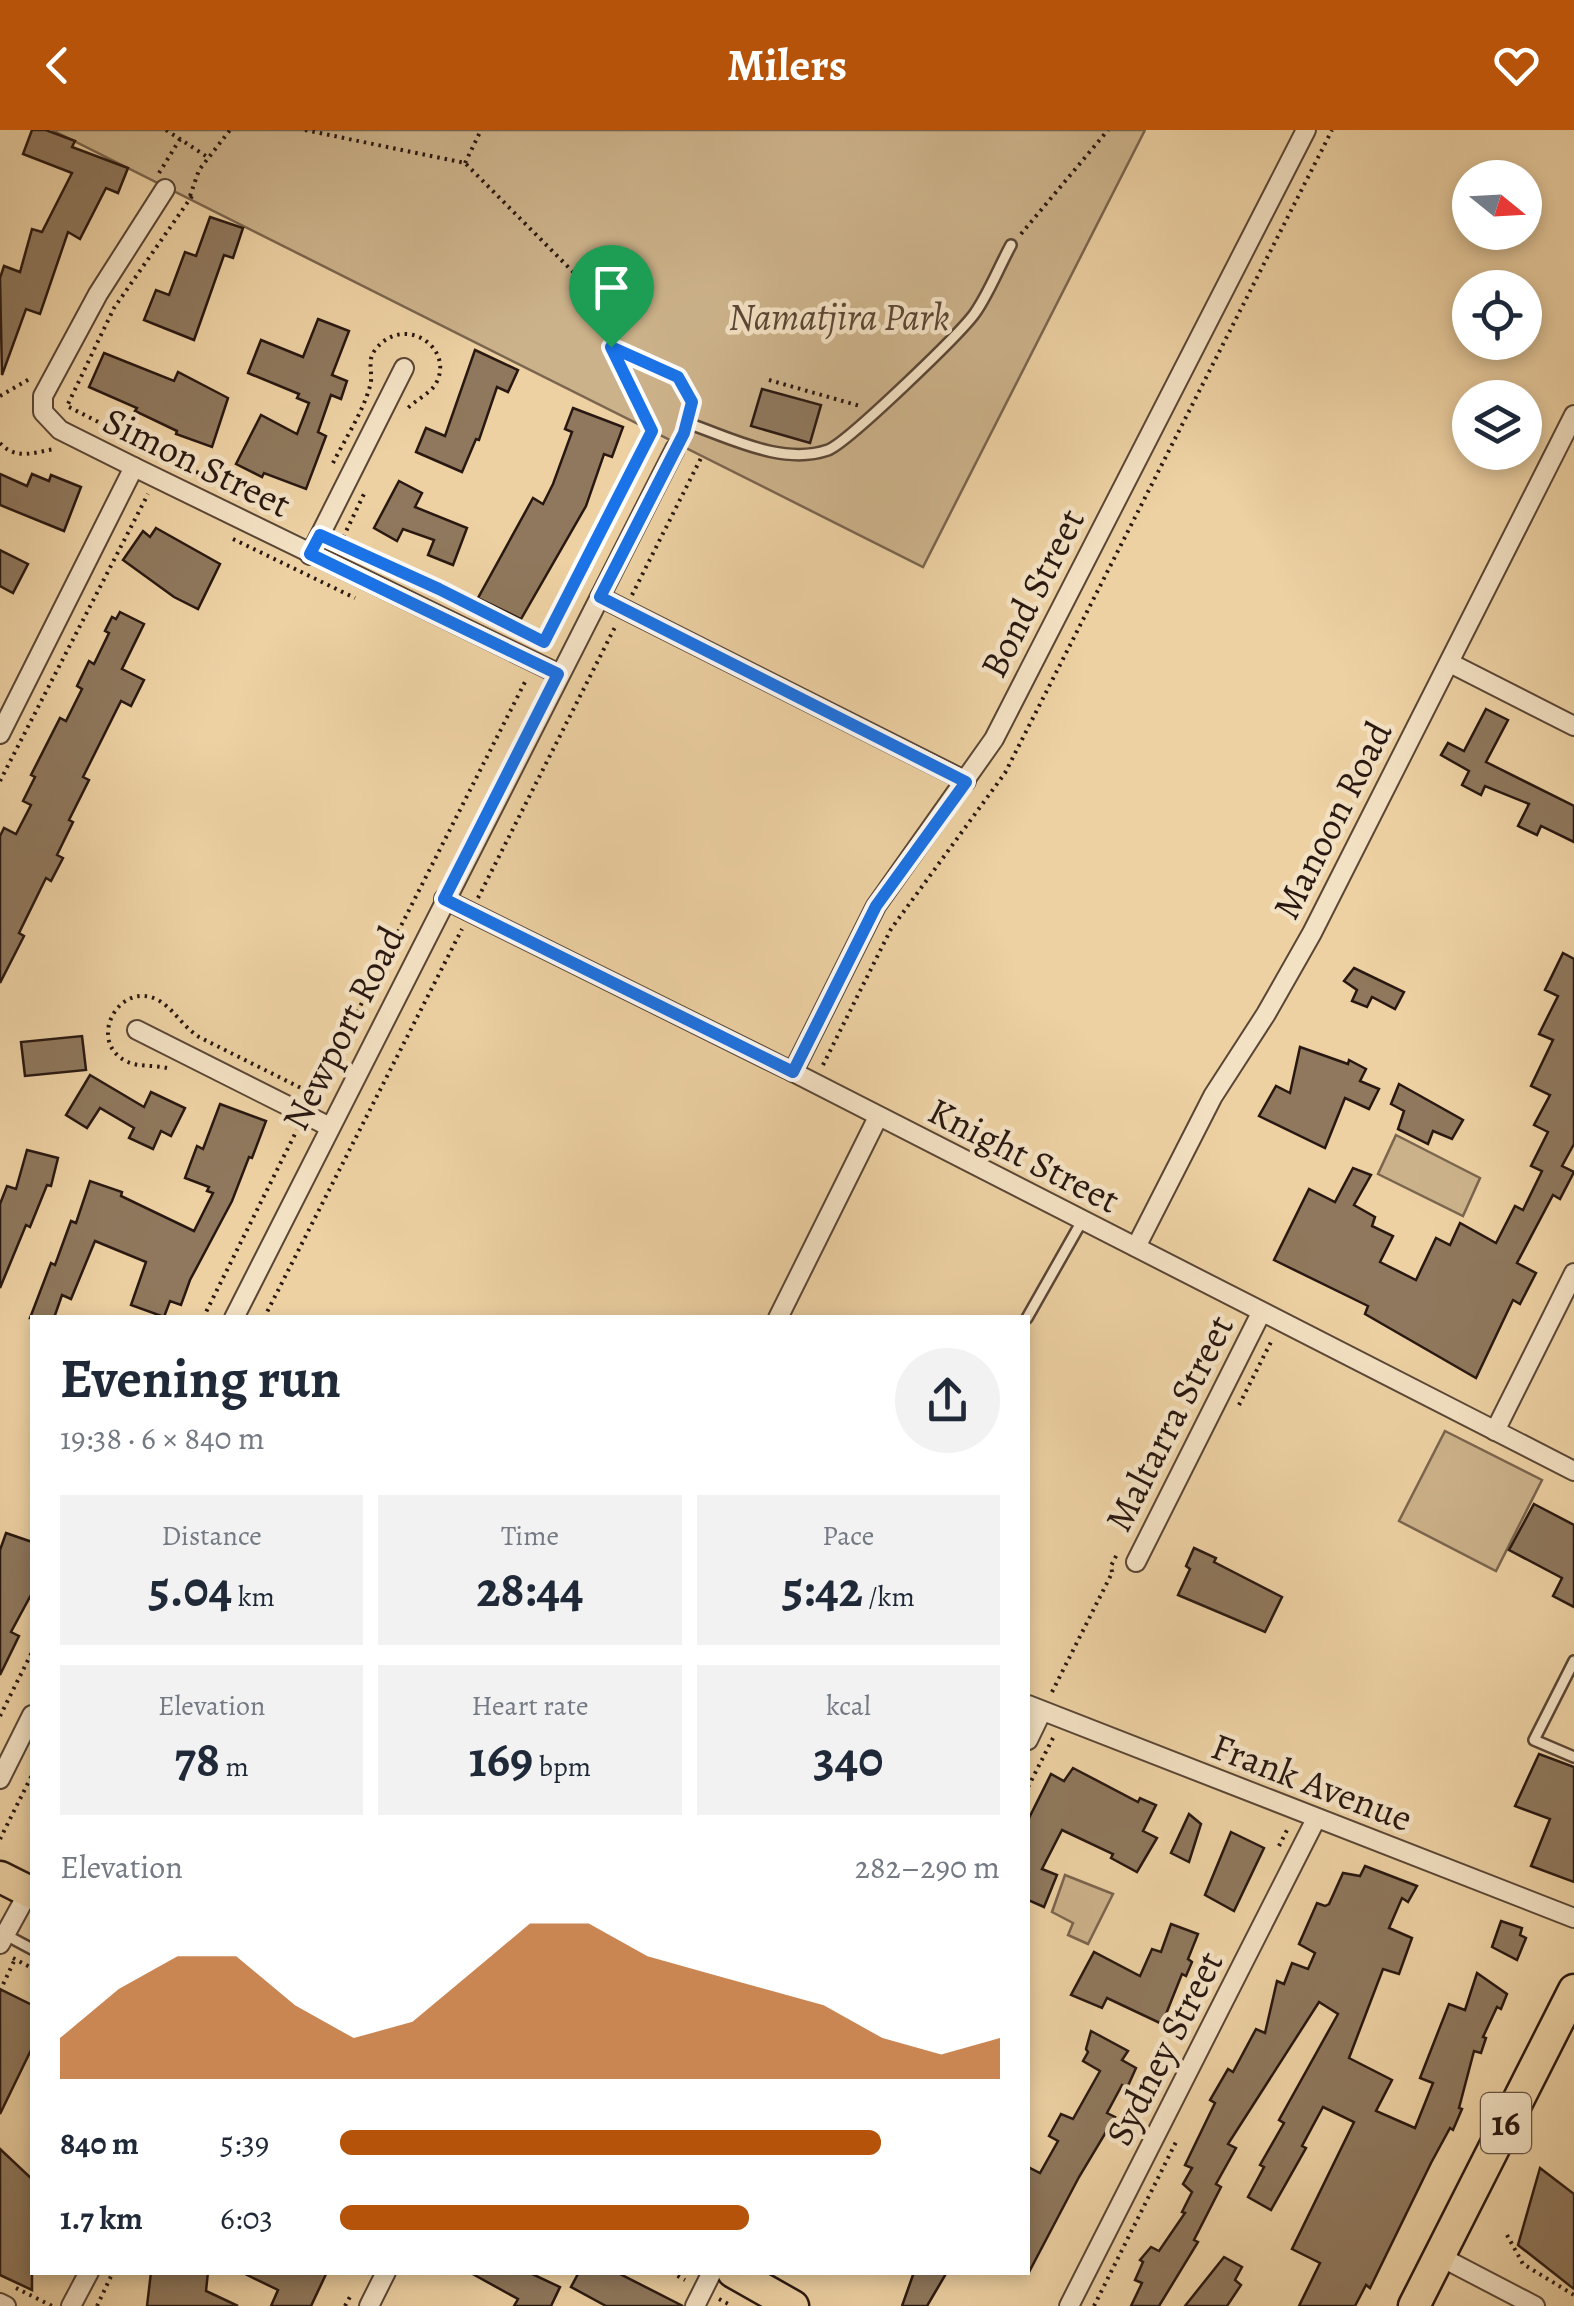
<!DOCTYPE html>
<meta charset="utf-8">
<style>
:root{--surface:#fff;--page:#f2f2f3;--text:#1f2937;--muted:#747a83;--accent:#b45309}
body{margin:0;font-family:Alegreya,serif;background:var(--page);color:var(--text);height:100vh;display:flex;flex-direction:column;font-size:38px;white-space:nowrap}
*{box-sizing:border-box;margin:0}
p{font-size:32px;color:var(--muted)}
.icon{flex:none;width:55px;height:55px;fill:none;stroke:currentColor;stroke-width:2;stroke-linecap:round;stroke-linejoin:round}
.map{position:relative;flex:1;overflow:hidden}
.sheet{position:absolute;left:30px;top:1185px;width:1000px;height:960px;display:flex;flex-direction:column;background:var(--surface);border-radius:0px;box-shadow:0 5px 15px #0003}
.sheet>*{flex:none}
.needle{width:65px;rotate:108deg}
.buttons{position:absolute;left:1452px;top:30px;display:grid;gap:20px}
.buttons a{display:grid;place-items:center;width:90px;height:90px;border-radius:50%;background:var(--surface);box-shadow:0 5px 15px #0003;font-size:50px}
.pin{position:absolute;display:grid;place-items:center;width:85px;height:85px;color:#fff;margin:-102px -42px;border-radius:50% 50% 50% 0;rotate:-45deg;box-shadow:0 0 10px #0007}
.pin .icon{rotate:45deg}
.round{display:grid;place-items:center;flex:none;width:105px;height:105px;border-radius:52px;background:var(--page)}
.head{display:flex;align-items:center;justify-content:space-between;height:170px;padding:0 30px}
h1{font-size:55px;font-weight:700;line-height:75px}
.stats{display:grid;grid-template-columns:repeat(3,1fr);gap:15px;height:170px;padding:10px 30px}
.stats div{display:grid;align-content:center;border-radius:0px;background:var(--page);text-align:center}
.stats b{font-size:50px;font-weight:700}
.stats small{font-size:28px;font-weight:400}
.stats p{font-size:28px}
.chart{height:280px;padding:20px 30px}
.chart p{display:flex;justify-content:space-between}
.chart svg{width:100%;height:180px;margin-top:10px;fill:var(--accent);opacity:.7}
ul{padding:0 30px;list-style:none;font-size:32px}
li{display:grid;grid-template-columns:160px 120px 1fr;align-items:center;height:75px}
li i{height:25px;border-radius:12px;background:var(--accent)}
header{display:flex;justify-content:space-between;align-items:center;height:130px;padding:0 30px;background:var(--accent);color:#fff;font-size:45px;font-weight:700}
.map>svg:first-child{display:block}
.green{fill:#ccb28a;stroke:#7a654e;stroke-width:2.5}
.building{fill:#8f785d;stroke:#291811;stroke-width:2.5}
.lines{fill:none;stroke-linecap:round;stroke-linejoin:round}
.lane-casing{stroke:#5a4636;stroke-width:14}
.street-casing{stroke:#5a4636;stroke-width:22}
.primary-casing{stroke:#291811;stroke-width:35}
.path{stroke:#291811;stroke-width:4;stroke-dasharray:2.5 5;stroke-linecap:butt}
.lane{stroke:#f3e1c3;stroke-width:9}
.street{stroke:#f3e1c3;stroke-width:18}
.primary{stroke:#edd1a3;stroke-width:30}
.route-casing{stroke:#fff;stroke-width:20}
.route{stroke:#1a73e8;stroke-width:12}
.labels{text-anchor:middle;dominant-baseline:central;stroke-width:9;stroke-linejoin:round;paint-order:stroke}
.shield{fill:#f3e1c3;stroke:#665446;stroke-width:2.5}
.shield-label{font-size:35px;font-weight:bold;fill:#291811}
.park-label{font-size:38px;font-style:italic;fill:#5a4635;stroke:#f3e1c3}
.street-label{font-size:38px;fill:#291811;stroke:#f3e1c3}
</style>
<header><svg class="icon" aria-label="back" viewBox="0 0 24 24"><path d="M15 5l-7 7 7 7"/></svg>Milers<svg class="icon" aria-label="heart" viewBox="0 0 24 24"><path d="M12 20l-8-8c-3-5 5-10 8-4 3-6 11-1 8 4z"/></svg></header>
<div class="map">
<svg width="1574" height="2176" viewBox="0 0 1574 2176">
<rect width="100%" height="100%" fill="#edd1a3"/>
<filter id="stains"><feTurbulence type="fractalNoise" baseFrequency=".002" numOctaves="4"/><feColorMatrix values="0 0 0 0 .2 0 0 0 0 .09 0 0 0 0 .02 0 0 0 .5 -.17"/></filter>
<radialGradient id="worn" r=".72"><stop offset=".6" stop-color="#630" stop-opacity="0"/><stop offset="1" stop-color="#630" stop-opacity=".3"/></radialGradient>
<g class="green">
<polygon points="52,0 1145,0 923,437"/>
<polygon points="1396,1005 1480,1048 1463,1086 1378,1044"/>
<polygon points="1445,1301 1542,1350 1496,1441 1399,1391"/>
<polygon points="1065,1745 1113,1764 1088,1814 1068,1805 1073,1793 1052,1782"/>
</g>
<g class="building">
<polygon points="32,0 46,0 75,11 72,17 128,38 118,63 106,58 80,109 68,102 40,184 26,179 2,245 0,148 4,136 20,142 32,99 42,102 72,43 23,24"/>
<polygon points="210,87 243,98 233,128 224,125 194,210 144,190 156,160 169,165 185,122 196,126"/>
<polygon points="318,189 349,201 332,245 347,251 341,269 331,265 318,302 326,306 306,359 264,343 262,347 236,334 261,285 297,304 309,273 297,268 299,264 248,243 261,210 303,227"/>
<polygon points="475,220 518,240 508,262 497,257 479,310 476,309 462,342 416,322 426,298 445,306"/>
<polygon points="104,223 174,251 178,242 228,268 212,317 176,304 177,301 135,281 137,278 89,257"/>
<polygon points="762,259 821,275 810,313 751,296"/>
<polygon points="573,278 623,297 612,327 604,324 586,376 521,489 478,468 533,368 543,374 553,354 572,302 565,299"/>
<polygon points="0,344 27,356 32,344 49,351 51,345 81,357 64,401 0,375"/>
<polygon points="399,351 422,363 415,377 467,398 453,435 428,425 434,410 403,399 397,411 374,398"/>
<polygon points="156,398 220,434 198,479 174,467 123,430 143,401 150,407"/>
<polygon points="0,420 28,434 13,463 0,456"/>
<polygon points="120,482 144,494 122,539 144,550 131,576 121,571 83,647 89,650 69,690 73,692 57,725 63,728 51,751 46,748 19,803 24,806 0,853 0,706 4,698 16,704 31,675 23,671 35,647 31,645 60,588 66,591 82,559 77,556 89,531 94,534 109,503 105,501 112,487 116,489"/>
<polygon points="1486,579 1508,590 1486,632 1574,676 1574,712 1541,696 1537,705 1518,696 1529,674 1485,656 1481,665 1462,655 1469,641 1441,625 1448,613 1464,621"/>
<polygon points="1563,823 1574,829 1574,1014 1562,1036 1574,1042 1560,1069 1553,1065 1517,1133 1536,1143 1520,1174 1513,1170 1476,1248 1365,1184 1368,1176 1274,1130 1309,1059 1335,1072 1353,1038 1371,1045 1354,1075 1375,1087 1372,1096 1393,1106 1380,1132 1416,1150 1436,1108 1450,1115 1460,1093 1496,1113 1515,1076 1523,1080 1542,1041 1531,1036 1548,1002 1534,995 1550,965 1531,956 1553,910 1539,904 1558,866 1545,860"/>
<polygon points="1354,838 1404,862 1395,879 1372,867 1367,877 1352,871 1357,860 1344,851"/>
<polygon points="82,906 86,940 25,946 21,912"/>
<polygon points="1300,917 1348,934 1349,930 1366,939 1360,951 1379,959 1369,979 1345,968 1325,1018 1259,986 1276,956 1290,963"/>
<polygon points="90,945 144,977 151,962 185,978 171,1006 161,1001 153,1019 129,1008 134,998 100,978 87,998 66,985"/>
<polygon points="1399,954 1463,990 1452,1009 1433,1001 1428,1014 1398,999 1404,981 1391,974"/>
<polygon points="220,974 266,991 252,1028 249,1027 232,1071 190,1150 181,1175 170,1171 164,1187 131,1175 146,1132 95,1111 71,1169 62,1165 54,1188 30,1188 51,1133 55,1135 71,1091 76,1093 90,1051 122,1062 121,1066 194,1101 213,1063 207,1061 209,1057 185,1048 197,1016 203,1019"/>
<polygon points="27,1020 58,1028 51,1056 47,1055 30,1097 26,1095 0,1158 0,1074 7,1056 16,1059"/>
<polygon points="1534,1374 1574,1395 1574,1477 1553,1466 1562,1448 1509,1420"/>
<polygon points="6,1403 32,1412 32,1463 11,1502 19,1506 0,1545 0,1420"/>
<polygon points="1194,1418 1216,1428 1214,1432 1282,1467 1265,1502 1178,1465 1190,1439 1186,1436"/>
<polygon points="1539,1624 1574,1637 1574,1752 1531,1736 1550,1689 1515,1676"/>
<polygon points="1073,1638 1138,1672 1140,1668 1156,1675 1143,1701 1157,1708 1137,1742 1111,1728 1113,1724 1062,1700 1042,1739 1057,1745 1044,1777 1028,1770 1028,1690 1051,1644 1064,1651"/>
<polygon points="1189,1684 1201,1694 1189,1732 1171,1723"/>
<polygon points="1231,1702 1264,1718 1234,1781 1205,1765"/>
<polygon points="1365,1736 1417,1756 1408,1772 1402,1768 1389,1798 1412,1808 1399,1844 1383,1839 1349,1928 1392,1950 1376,1981 1415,1998 1433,1953 1420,1948 1449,1874 1465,1880 1477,1843 1507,1864 1501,1879 1497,1877 1483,1907 1486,1908 1481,1923 1474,1921 1459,1978 1462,1979 1453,2000 1450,1998 1431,2033 1370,2158 1366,2155 1355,2176 1299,2176 1320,2133 1292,2119 1354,1992 1323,1977 1302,2016 1306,2018 1271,2080 1248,2067 1264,2037 1260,2035 1284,1993 1279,1990 1338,1884 1319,1872 1228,2014 1236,2018 1216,2054 1221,2057 1194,2110 1198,2112 1159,2176 1131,2176 1142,2153 1135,2150 1143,2132 1140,2130 1151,2117 1159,2121 1185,2083 1182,2082 1192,2062 1183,2054 1192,2038 1185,2035 1215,1973 1210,1970 1228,1939 1233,1942 1256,1899 1265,1903 1277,1851 1284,1854 1292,1833 1308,1839 1315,1823 1299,1814 1317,1773 1325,1776 1329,1774 1343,1743 1360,1746"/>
<polygon points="1501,1791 1522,1798 1520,1805 1526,1808 1517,1830 1492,1817"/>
<polygon points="1171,1794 1198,1804 1188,1829 1192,1832 1186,1846 1182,1844 1162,1894 1107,1868 1102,1878 1071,1865 1094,1822 1140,1846 1152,1819 1161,1822"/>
<polygon points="0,1859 32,1875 32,1918 0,1984"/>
<polygon points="1091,1901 1128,1921 1122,1930 1136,1938 1127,1958 1122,1955 1107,1983 1115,1987 1079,2047 1028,2144 1028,2037 1040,2043 1058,2011 1049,2006 1061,1984 1073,1989 1100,1941 1083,1931 1088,1922 1086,1919"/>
<polygon points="0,2019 32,2049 32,2160 0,2145"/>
<polygon points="1540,2038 1574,2064 1574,2159 1518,2115"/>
<polygon points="1224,2127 1242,2137 1235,2150 1241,2155 1227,2176 1185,2176"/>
<polygon points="151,2142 208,2142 206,2161 238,2176 147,2176"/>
<polygon points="241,2142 327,2142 311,2176 271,2176 278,2160"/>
<polygon points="469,2142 528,2142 560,2157 551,2176 514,2176 518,2169"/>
<polygon points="579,2142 616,2142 683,2176 606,2176 571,2157"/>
<polygon points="914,2142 947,2142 927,2176 902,2176"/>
</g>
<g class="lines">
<g class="lane-casing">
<g id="lane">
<polyline points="611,217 678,247 692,272 684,303 675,319"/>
<path d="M687,293C729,307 782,336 828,320C847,313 960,204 975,183C989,163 999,137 1011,115"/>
<polyline points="1027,1188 1082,1091"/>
<polyline points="1574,1531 1534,1610 1574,1627"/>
<polyline points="4,1804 32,1819"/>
</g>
</g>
<g class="street-casing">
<g id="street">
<polyline points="165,59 98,164 43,266 43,282 60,300 134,337 559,544"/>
<polyline points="310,425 404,238"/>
<polyline points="600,467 966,651"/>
<polyline points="1450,533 1574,596"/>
<polyline points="0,604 134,337"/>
<polyline points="444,769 793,942 1574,1341"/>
<polyline points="137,900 330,997"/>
<polyline points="793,942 876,776 994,609 1306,0"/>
<polyline points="1136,1117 1213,966 1266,884 1312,803 1574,285"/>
<polyline points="234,1188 675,319"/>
<polyline points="778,1188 878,987"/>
<polyline points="1495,1301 1574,1143"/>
<polyline points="1136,1432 1261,1183"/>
<polyline points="1028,1575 1574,1788"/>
<polyline points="1028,1610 1042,1581"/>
<polyline points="0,1649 32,1585"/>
<polyline points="0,1814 29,1761"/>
<polyline points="1439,2126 1535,2176"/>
<polyline points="0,2173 6,2176"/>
<polyline points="71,2176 89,2142"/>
<polyline points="369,2176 386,2142"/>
<polyline points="695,2176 712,2142"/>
<polyline points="1069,2176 1316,1689"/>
</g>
</g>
<g class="primary-casing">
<g id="primary">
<polyline points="0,1747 32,1763"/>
<polyline points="733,2142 793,2176"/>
<polyline points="1414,2176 1574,1860"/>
</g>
</g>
<g class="path">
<polyline points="166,0 209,28"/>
<polyline points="305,0 465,33 598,167 608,205"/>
<polyline points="465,33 481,0"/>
<polyline points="159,43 180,9"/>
<polyline points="190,66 199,40 230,0"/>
<polyline points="192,66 114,178 67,276 281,385"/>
<polyline points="1021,104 1108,0"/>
<polyline points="769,250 860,276"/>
<polyline points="0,266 31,248"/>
<path d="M0,313C17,331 34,322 55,319"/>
<path d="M333,333C345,309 363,282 370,256C374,243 366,232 375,220C404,182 457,219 435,255C429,264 414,271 406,280"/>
<polyline points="233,409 355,468"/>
<polyline points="340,414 364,364"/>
<polyline points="348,418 542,512"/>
<polyline points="632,465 702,326"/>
<polyline points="543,513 652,301 621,237"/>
<polyline points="0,651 148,364"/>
<polyline points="478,768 616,495"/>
<polyline points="823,935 891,799 1005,643 1332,0"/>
<path d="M167,938C154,935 139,937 128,932C85,913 119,849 158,870C174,879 183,897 199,907L315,965"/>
<polyline points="313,969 526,550"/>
<polyline points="203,1188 297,1000"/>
<polyline points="264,1188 462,799"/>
<polyline points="1239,1275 1272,1210"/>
<polyline points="1137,1382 1232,1189"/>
<polyline points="1112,1442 1111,1436 1118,1422"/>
<polyline points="1052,1562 1113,1441"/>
<polyline points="0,1586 32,1522"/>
<polyline points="1028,1657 1054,1606"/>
<polyline points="0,1709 32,1645"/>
<polyline points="1279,1716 1288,1698"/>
<polyline points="13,1828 32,1838"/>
<polyline points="0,1861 15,1829"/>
<polyline points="1507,2105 1523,2134 1574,2165"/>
<polyline points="671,2142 685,2150"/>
<polyline points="16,2158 52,2176"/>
<polyline points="719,2169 732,2176"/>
<polyline points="97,2176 113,2142"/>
<polyline points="345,2176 351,2165"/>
<polyline points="1094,2176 1177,2010"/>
</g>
<use href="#lane" class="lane"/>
<use href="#street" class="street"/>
<use href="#primary" class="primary"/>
</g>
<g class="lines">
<g class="route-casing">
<polygon id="route" points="611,217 678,247 692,272 684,303 600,467 966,652 876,776 793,942 444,769 558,544 310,424 320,405 439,459 544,512 652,301"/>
</g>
<use href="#route" class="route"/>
</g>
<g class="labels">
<rect class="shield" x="1481" y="1963" width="50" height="60" rx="8"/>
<g class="shield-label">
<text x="1506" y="1993">16</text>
</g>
<g class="park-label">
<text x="839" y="187">Namatjira Park</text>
</g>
<g class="street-label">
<text transform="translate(197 332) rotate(26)">Simon Street</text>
<text transform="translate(1032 463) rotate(-63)">Bond Street</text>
<text transform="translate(1332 690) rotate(-63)">Manoon Road</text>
<text transform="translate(343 898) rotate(-63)">Newport Road</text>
<text transform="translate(1024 1025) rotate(27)">Knight Street</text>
<text transform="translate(1169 1293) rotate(-63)">Maltarra Street</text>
<text transform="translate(1312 1652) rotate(21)">Frank Avenue</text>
<text transform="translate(1164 1918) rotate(-63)">Sydney Street</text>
</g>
</g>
<rect width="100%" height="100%" filter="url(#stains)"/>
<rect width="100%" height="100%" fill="url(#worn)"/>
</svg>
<div class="buttons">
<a><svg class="needle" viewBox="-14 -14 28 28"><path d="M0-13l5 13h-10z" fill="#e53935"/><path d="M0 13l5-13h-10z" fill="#747a83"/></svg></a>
<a><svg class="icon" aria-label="locate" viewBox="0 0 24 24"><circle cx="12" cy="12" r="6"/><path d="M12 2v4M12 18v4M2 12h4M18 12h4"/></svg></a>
<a><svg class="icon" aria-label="layers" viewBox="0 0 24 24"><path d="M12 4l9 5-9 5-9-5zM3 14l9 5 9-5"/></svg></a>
</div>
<div class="pin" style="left:611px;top:217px;background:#1e9e55"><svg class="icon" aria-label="arrive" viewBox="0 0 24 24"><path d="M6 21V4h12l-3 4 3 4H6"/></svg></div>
<section class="sheet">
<div class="head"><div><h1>Evening run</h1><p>19:38 · 6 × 840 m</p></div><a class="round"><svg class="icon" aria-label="share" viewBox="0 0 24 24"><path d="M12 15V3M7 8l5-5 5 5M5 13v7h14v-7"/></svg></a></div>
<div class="stats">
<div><p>Distance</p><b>5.04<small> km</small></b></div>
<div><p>Time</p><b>28:44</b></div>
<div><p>Pace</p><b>5:42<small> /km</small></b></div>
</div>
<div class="stats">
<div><p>Elevation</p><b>78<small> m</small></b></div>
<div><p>Heart rate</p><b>169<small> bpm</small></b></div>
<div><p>kcal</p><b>340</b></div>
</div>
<div class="chart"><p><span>Elevation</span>282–290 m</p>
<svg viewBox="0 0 160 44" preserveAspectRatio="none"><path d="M0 44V34L10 22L20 14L30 14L40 26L50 34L60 30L70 18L80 6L90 6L100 14L110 18L120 22L130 26L140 34L150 38L160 34V44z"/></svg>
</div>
<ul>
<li><b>840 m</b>5:39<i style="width:82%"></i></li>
<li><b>1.7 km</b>6:03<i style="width:62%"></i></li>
</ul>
</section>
</div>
